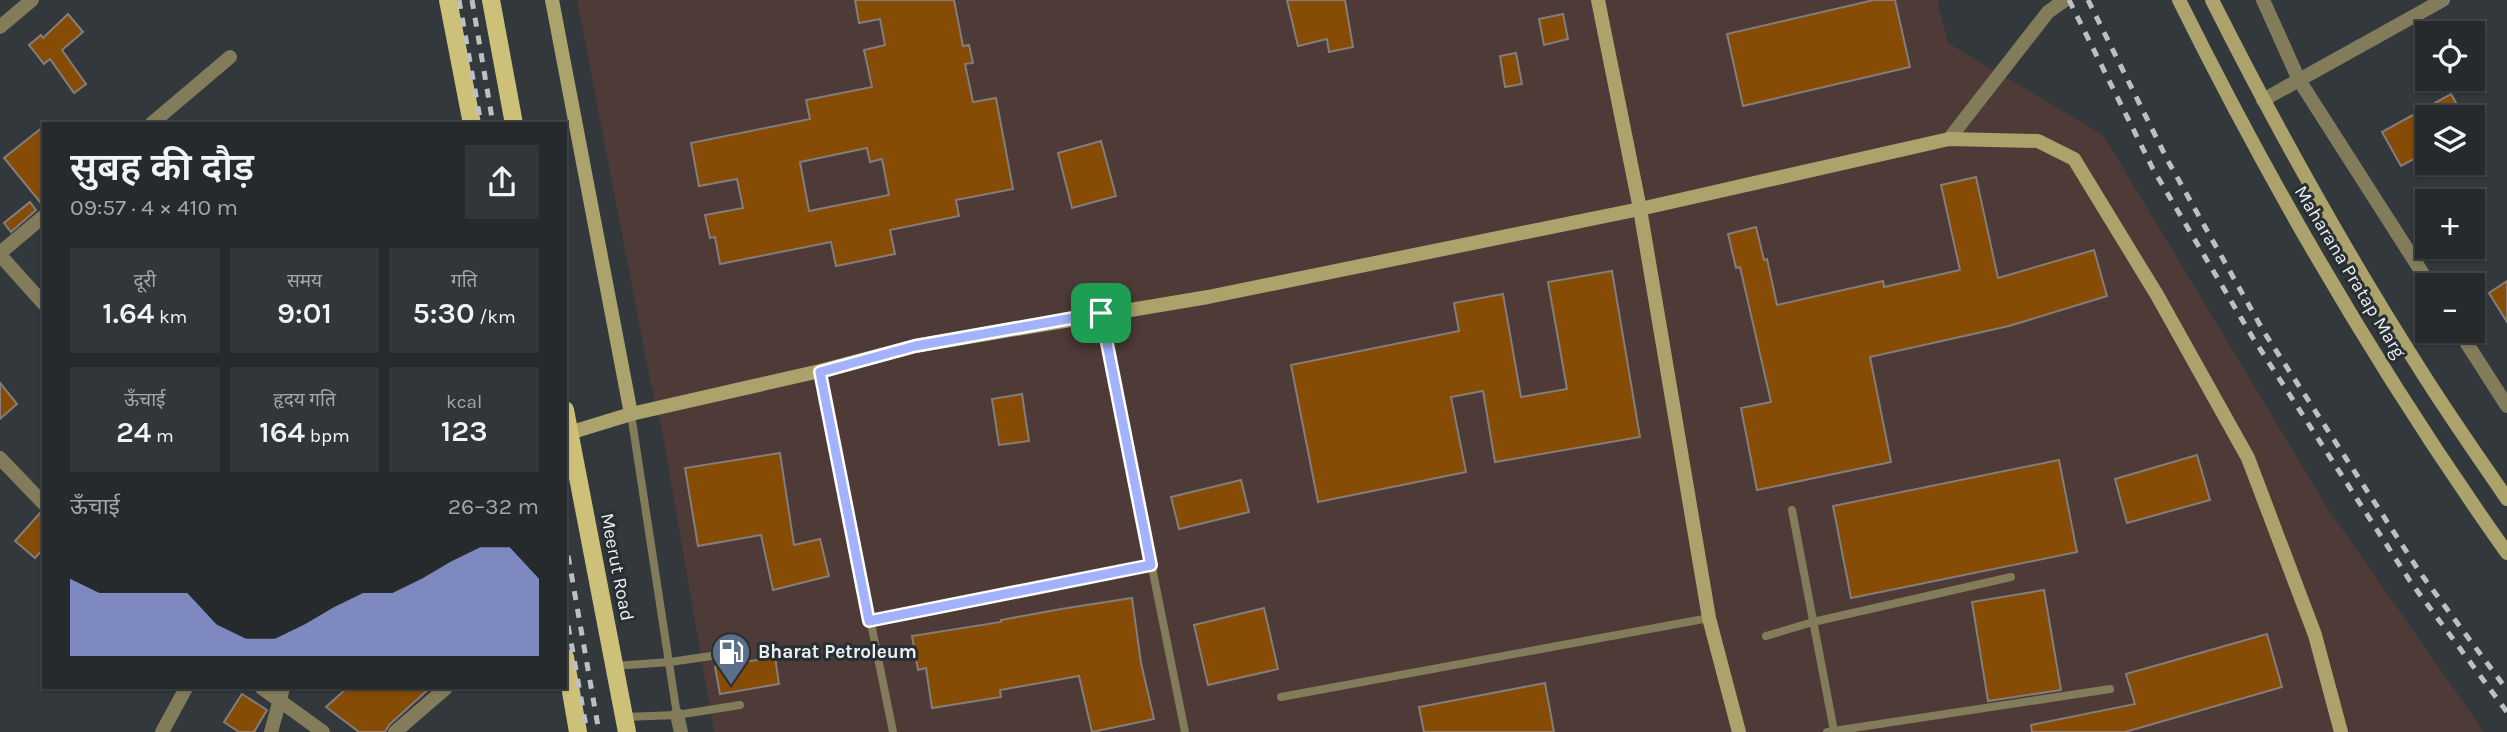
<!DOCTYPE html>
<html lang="hi">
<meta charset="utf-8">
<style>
:root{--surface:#262a2d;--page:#323639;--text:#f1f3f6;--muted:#a4a7aa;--line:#424649;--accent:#a3b2fd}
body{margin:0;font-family:Karla,"Noto Sans Devanagari",sans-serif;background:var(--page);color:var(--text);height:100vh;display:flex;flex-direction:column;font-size:26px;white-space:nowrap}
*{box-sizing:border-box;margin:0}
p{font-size:23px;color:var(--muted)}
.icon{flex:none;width:38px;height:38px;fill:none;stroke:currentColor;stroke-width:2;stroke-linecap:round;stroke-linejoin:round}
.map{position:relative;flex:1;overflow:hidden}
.details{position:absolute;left:42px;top:122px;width:525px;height:567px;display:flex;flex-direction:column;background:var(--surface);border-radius:0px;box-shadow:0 2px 5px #0004,0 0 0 2px var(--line)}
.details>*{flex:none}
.tools{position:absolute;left:2415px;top:21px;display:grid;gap:14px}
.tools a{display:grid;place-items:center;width:70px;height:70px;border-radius:0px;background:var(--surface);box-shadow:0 2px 5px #0004,0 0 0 2px var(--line);font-size:35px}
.pin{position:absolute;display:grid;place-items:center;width:60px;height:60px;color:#fff;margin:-30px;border-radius:14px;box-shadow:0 4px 10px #0006}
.round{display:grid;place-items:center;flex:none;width:74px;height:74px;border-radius:0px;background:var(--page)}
.head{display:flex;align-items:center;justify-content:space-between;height:119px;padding:0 28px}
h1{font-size:38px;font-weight:600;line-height:52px}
.figures{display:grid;grid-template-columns:repeat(3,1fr);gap:10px;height:119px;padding:7px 28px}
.figures div{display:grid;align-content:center;border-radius:0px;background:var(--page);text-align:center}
.figures b{font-size:30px;font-weight:600}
.figures small{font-size:19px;font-weight:400}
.figures p{font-size:19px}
.chart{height:196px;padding:14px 28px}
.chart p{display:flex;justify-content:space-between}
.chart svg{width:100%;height:126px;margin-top:7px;fill:var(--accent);opacity:.7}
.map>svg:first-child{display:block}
.industrial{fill:#4e3a36}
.building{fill:#864b04;stroke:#847e7a;stroke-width:2;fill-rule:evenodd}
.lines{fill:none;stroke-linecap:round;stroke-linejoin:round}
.lane{stroke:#827c5b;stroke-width:8}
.street{stroke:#827c5b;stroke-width:14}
.secondary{stroke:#aca36c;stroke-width:14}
.primary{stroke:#cdc079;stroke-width:18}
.rail{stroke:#bcc0c3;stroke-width:5;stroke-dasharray:9 9;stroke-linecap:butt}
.route-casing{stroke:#fff;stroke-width:14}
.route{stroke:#a3b2fd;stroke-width:9}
.labels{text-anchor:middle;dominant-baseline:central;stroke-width:6;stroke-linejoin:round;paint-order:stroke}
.street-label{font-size:19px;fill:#edf0f3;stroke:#292e32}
.poi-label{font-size:19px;font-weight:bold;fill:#edf0f3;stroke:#292e32;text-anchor:start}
</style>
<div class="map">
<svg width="2507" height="732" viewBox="0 0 2507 732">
<rect width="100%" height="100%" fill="#33383c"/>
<polygon class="industrial" points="577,0 1937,0 1948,43 2103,135 2329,510 2484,732 714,732 662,430 650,380"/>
<g class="building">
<path d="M855,0H954L963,46L969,45L973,63L965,64L973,102L996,98L1013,189L956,200L959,216L890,230L895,254L836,266L831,242L720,264L715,237L710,238L705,215L743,208L737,179L699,186L691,143L810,119L806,100L872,87L864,50L885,45L880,19L859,23ZM867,148L870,162L882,159L889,195L809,211L800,162Z"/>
<polygon points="1287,0 1345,0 1353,47 1329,52 1327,39 1298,46"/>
<polygon points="1874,0 1895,0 1910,67 1743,106 1727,34"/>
<polygon points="68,14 83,32 62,50 86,84 74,93 50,59 44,64 29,45 41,35 43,38"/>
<polygon points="1563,14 1568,39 1544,45 1539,19"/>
<polygon points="1516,53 1522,84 1505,87 1500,56"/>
<polygon points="2451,94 2464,117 2427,117 2427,152 2401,166 2382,132"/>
<polygon points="44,126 44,207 4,158"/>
<polygon points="1101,141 1116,196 1072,208 1058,153"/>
<polygon points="1976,177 1998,278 2094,250 2107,296 2009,326 1870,357 1891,462 1757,490 1741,408 1771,402 1740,267 1736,268 1728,234 1756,227 1764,260 1767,259 1777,305 1883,281 1884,287 1960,270 1941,185"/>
<polygon points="30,202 36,210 11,232 4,223"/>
<polygon points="1612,271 1640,437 1495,462 1483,391 1451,397 1466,472 1318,502 1291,365 1459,331 1454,303 1503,294 1521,397 1567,389 1548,282"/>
<polygon points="2507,281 2507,322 2489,293"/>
<polygon points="0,383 17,404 0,419"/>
<polygon points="1022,394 1029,441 999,445 992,399"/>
<polygon points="780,453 794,545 820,539 829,576 773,590 761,535 698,546 685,468"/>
<polygon points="2197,455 2210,500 2127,523 2115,479"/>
<polygon points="2059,460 2077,552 1851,598 1833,506"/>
<polygon points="1241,480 1249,512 1179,529 1171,497"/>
<polygon points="40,513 44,513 44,548 35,558 15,541"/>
<polygon points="2044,590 2061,690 1988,701 1972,602"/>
<polygon points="1132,598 1141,663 1154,719 1092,732 1079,676 1000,690 1001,697 932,708 926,668 918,670 912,636 1001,622 1001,620 1061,609"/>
<polygon points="1264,608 1278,669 1208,685 1194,625"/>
<polygon points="2267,634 2282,687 2125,732 2032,732 2031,725 2135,704 2126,674"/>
<polygon points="775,657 779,684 720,694 715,667"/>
<polygon points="1545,683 1554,732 1424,732 1419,707"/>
<polygon points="347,688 430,688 389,725 385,732 359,732 326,707"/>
<polygon points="242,694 267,710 254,732 239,732 224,722"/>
</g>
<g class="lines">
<g class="lane">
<polyline points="1101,313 1185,732"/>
<polyline points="820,371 893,732"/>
<polyline points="631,414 677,715"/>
<polyline points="1792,510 1834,731"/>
<polyline points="869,621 1151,565"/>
<polyline points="1766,636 1813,622 2011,577"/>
<polyline points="614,666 670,662 725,654"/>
<polyline points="1281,697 1709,618"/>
<polyline points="624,717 677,715 740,705"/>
<polyline points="1827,732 2110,689"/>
</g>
<g class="street">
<polyline points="2263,0 2299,80 2430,285"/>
<polyline points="0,27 32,0"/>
<polyline points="2263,100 2443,0"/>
<polyline points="151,124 230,57"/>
<polyline points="1949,139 2048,12 2065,0"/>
<polyline points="0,253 44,216"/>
<polyline points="0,255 44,304"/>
<polyline points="2459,331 2507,406"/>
<polyline points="0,458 44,504"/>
<polyline points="262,688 323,732"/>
<polyline points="677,715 681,732"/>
<polyline points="162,732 186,688"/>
<polyline points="271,732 283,688"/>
<polyline points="395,732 446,688"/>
</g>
<g class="secondary">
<polyline points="552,0 631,414"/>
<polyline points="1598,0 1640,209 1709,618 1739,732"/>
<path d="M2179,0C2274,192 2383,378 2507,553"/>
<path d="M2212,0C2275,125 2343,248 2418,366C2446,411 2477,455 2507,499"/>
<polyline points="569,433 631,414 820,371 915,346 1208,297 1640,209 1949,139 2038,141 2074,159 2157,295 2248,458 2315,635 2341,732"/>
</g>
<g class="primary">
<polyline points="448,0 472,124"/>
<polyline points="491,0 514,124"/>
<polyline points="565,410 627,732"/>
<polyline points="565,657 578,732"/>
</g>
<g class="rail">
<polyline points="459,0 481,124"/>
<polyline points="472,0 493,124"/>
<polyline points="2069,0 2153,169 2253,338 2410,581 2507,712"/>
<polyline points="2088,0 2168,161 2264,332 2421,574 2507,690"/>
<polyline points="565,538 599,732"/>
<polyline points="565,608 587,732"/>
</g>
</g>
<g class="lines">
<g class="route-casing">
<polygon id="route" points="1101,313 1151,565 869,621 820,372 915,346"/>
</g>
<use href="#route" class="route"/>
</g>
<defs>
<g id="fuel-pin" transform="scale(2.0125)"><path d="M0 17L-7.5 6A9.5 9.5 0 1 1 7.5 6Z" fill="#5c6f8a" stroke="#292e32"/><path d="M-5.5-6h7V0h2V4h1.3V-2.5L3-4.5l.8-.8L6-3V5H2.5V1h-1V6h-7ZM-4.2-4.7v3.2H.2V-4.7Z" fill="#fff"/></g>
</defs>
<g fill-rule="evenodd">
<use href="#fuel-pin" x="731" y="652"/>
</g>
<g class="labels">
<g class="street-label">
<text transform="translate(2350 272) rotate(59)">Maharana Pratap Marg</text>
<text transform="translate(617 567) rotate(79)">Meerut Road</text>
</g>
<g class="poi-label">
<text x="758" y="652">Bharat Petroleum</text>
</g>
</g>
</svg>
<div class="tools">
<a><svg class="icon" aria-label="locate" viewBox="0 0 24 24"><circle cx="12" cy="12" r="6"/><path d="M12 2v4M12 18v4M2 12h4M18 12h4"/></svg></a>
<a><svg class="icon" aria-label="layers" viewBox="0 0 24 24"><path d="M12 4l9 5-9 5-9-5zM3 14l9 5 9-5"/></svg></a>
<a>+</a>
<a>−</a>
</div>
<div class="pin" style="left:1101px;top:313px;background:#1e9e55"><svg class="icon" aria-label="arrive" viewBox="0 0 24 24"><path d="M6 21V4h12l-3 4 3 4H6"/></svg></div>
<section class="details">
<div class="head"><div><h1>सुबह की दौड़</h1><p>09:57 · 4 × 410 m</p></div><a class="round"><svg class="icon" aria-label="share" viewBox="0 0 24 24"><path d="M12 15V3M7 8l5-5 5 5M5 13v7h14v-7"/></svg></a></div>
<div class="figures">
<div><p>दूरी</p><b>1.64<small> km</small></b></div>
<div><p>समय</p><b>9:01</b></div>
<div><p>गति</p><b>5:30<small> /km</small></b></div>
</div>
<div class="figures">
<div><p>ऊँचाई</p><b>24<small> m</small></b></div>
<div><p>हृदय गति</p><b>164<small> bpm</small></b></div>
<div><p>kcal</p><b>123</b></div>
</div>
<div class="chart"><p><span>ऊँचाई</span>26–32 m</p>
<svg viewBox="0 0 160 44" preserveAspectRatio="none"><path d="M0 44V17L10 22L20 22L30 22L40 22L50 33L60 38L70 38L80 33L90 27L100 22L110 22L120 17L130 11L140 6L150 6L160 17V44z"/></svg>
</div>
</section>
</div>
